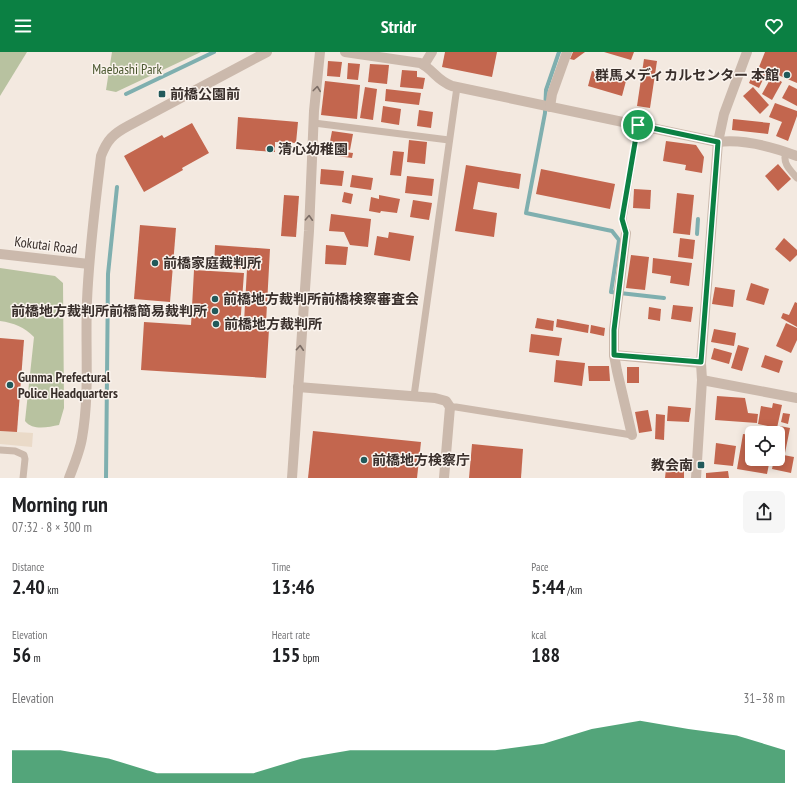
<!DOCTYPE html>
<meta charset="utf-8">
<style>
:root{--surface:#fff;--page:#f6f6f6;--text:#202124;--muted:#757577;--accent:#0b8043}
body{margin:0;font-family:"PT Sans Narrow","Noto Sans JP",sans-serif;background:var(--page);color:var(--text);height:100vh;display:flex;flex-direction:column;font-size:15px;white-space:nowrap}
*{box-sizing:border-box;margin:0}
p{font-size:13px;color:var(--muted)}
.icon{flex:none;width:22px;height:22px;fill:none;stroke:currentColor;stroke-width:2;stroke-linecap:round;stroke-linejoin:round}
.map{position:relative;height:426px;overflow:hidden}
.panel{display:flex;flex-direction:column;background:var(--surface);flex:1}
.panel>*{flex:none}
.controls{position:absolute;left:745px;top:374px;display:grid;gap:8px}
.controls a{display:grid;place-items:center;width:40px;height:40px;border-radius:6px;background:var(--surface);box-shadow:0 2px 10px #0003;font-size:20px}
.pin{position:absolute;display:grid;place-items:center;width:34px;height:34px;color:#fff;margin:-17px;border:2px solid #fff;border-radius:50%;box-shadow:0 1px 4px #0007}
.round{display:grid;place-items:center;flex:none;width:42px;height:42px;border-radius:6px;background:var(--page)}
.headline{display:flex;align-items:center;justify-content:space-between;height:68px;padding:0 12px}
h1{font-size:22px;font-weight:600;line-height:30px}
.stats{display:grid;grid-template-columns:repeat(3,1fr);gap:6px;height:68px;padding:4px 12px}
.stats div{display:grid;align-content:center}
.stats b{font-size:20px;font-weight:600}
.stats small{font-size:11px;font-weight:400}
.stats p{font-size:11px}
.chart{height:112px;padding:8px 12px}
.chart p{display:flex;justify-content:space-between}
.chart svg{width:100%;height:72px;margin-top:4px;fill:var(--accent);opacity:.7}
header{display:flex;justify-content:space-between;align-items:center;height:52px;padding:0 12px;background:var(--accent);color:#fff;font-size:18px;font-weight:600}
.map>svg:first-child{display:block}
.green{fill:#b8c2a0}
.plaza{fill:#eadac8}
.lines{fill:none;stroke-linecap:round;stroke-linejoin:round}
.stream{stroke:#7fafaf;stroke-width:4}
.building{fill:#c3664e}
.service{stroke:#cbb9ac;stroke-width:7}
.minor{stroke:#cbb9ac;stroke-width:10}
.tertiary{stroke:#cbb9ac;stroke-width:10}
.oneway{stroke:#7b6d65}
.route-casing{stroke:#fff;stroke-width:8}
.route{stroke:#0b8043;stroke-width:5}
.poi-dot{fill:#21595a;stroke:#faf3ed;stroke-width:1.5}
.labels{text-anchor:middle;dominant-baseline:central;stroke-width:3;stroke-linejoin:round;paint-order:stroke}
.park-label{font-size:14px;fill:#4a572f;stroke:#faf3ed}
.poi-label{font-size:14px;font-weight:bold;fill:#392f2b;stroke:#faf3ed;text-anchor:start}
.street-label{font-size:14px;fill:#392f2b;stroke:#faf3ed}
</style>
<header><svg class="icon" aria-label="menu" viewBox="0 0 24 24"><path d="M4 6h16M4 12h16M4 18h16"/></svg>Stridr<svg class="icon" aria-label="heart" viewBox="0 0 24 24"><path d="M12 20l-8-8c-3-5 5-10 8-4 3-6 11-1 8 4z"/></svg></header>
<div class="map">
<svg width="797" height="426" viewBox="0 0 797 426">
<rect width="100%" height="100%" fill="#f3e9e0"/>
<g class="green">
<polygon points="0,0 27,0 0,44"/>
<polygon points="112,0 201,0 116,40 106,38"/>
<path d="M0,216L55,224L63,231L64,356L59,373C48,375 33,379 25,369L34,285C24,275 14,271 0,269Z"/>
</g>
<polygon class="plaza" points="0,379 33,381 32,395 0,392"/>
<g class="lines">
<g class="stream">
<polyline points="559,0 546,38 545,61 526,161 612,179 619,188 611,240 664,246"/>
<polyline points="126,42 214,0"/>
<polyline points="697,182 698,167"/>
<polyline points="106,426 108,222 117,135"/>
</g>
</g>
<g class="building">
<polygon points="445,0 497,0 492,25 442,15"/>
<polygon points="573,0 585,0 574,8 570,7"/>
<polygon points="604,0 634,0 631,8"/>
<polygon points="765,0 797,0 797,31 759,15"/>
<polygon points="644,7 657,9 650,56 637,54"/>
<polygon points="328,9 342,10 340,25 327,24"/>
<polygon points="348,11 360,12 358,28 347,27"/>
<polygon points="370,12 389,13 387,32 368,30"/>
<polygon points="756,16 766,21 759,36 749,31"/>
<polygon points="402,18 417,19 417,25 425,26 423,37 400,35"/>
<polygon points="592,19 626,29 622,44 588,34"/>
<polygon points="772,24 782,30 772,48 762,42"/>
<polygon points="325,29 360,33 357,67 321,63"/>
<polygon points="789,33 797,37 797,54 782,46"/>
<polygon points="365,35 377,37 373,68 360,66"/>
<polygon points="753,35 769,53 760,62 743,44"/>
<polygon points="386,37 421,41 419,53 385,49"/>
<polygon points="775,51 797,59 797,64 788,89 776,84 782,70 769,65"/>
<polygon points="383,54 401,57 399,73 381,70"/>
<polygon points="419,58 433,60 431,76 417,74"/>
<polygon points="238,65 298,70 296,91 275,90 275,100 236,97"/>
<polygon points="733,67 770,71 768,82 732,78"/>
<polygon points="192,71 209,101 182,116 183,118 144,140 124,104 162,83 164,86"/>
<polygon points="332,79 353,82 350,98 329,95"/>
<polygon points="409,88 427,90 425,112 407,110"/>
<polygon points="666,89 696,93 704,105 702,121 685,118 686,113 663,109"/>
<polygon points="338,99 353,101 352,106 337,104"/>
<polygon points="393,99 404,100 401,124 390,123"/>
<polygon points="778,112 791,127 778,139 765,124"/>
<polygon points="466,113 521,122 519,137 478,130 473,157 497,161 494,185 455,179"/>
<polygon points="321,117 344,119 342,134 320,132"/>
<polygon points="541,117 615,132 610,157 536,142"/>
<polygon points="352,123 373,126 371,138 350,135"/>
<polygon points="407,124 434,127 432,144 405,141"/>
<polygon points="634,137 651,138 650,157 633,156"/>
<polygon points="344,140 353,142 351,152 342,150"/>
<polygon points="677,141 694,143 690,183 673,181"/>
<polygon points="284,143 299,144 296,185 281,184"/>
<polygon points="379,143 400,147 397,161 381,159 380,161 369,159 371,145 379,147"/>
<polygon points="413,148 432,151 429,168 410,165"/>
<polygon points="331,162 371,167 368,195 350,193 344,180 329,179"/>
<polygon points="140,173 176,176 170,250 134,247"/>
<polygon points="389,180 414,184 410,209 374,203 377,184 388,186"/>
<polygon points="680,186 695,188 693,207 678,205"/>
<polygon points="784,186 797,198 797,203 790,210 775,197"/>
<polygon points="215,193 270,197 266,271 244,270 247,217 214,215"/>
<polygon points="326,193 348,195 346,213 325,212"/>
<polygon points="631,203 649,205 645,238 626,236"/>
<polygon points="653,206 692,211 689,234 670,231 671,224 652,221"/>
<polygon points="194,218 244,221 240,275 269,277 266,326 141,318 144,270 191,273"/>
<polygon points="751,231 769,237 764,253 746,248"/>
<polygon points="715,235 735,238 733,255 712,252"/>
<polygon points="795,250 797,251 797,275 781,266 783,261 789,263"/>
<polygon points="673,253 693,255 691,270 671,267"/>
<polygon points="649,255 661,257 660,269 648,267"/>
<polygon points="537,266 554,269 553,279 535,276"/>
<polygon points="557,267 589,273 588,281 556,275"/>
<polygon points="786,271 797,276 797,288 791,301 776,294"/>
<polygon points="591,273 605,276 604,284 590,281"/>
<polygon points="714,277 736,281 734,294 711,290"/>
<polygon points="531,282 562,286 559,304 529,300"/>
<polygon points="0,286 24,288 17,380 0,379"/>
<polygon points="738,293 749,296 742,319 731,316"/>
<polygon points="714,296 732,301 729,312 711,307"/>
<polygon points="765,303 783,309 779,321 761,315"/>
<polygon points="556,308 585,311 582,334 554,330"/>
<polygon points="588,314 609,314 610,329 589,329"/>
<rect x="627" y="315" width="12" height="16"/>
<polygon points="717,344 745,346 748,361 758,362 757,371 715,368"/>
<polygon points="773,351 782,353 777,376 758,372 761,354 772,356"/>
<polygon points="668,354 691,356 689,370 667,369"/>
<polygon points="648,358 652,379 639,381 635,360"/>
<polygon points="783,361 790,362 788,372 781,370"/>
<polygon points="656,362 665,363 664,388 655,387"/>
<polygon points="780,374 790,376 785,401 778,399 778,381 757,381 758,375 779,378"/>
<polygon points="313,379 421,390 417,426 308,426"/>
<polygon points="743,382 752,383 752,407 770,407 767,422 737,417"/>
<polygon points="716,391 736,394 733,414 714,412"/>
<polygon points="472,392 523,397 521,426 469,426"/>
<polygon points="778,402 794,405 791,421 772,417 774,407 778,407"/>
<polygon points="666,417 684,419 684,426 665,426"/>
<polygon points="728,419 729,426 706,426 706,421"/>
</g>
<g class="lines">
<g class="service">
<polyline points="314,71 449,88"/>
<path d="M786,100C782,111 790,118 797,126"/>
<polyline points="626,181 623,167 638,73"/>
<polyline points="414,344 457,35"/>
<polyline points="450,355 456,355 632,383"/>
<polyline points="0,398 15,399 24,403 25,407 23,426"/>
</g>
<g class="minor">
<path d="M345,0L420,11C433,17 436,28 452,34L718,90C742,87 773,95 797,104"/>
<polyline points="424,13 432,0"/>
<polyline points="550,55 552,42 567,0"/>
<polyline points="626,181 614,278 614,303 617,319 632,383"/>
<polyline points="614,303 701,311"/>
<polyline points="702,328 797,346"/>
<polyline points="298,335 435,346 446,349 450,355 444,426"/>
<polyline points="292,426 309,179 314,59 320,0"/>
</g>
<g class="tertiary">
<polyline points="0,202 89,212"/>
<path d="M69,426C74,413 80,399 82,386C90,341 85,295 87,249C89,200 95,153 101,104C107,88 113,82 128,74L267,0"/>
<polyline points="696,426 702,328 701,311 718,90 724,62 747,0"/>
</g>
</g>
<defs><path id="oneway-chevron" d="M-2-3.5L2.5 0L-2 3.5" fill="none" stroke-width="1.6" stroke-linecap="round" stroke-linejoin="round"/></defs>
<g class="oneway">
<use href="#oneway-chevron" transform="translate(317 37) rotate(-83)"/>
<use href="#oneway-chevron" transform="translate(309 166) rotate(-87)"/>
<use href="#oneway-chevron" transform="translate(300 296) rotate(-86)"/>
</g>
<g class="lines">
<g class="route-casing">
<polygon id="route" points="638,73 718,90 701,310 614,303 614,278 626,181 622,167"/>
</g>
<use href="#route" class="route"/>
</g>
<g class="poi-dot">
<circle cx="787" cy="23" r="4"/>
<rect x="158" y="38" width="8" height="8" rx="2"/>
<circle cx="270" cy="97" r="4"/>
<circle cx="155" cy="211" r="4"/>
<circle cx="215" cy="247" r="4"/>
<circle cx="215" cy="259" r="4"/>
<circle cx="216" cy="272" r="4"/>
<circle cx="10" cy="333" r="4"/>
<circle cx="364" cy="408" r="4"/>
<rect x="697" y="409" width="8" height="8" rx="2"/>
</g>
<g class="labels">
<g class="park-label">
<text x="127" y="17">Maebashi Park</text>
</g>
<g class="poi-label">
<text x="779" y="23" text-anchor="end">群馬メディカルセンター 本館</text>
<text x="170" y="42">前橋公園前</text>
<text x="278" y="97">清心幼稚園</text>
<text x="163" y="211">前橋家庭裁判所</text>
<text x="223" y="247">前橋地方裁判所前橋検察審査会</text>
<text x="207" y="259" text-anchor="end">前橋地方裁判所前橋簡易裁判所</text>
<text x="224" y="272">前橋地方裁判所</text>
<text x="18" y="325">Gunma Prefectural<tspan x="18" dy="16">Police Headquarters</tspan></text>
<text x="372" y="408">前橋地方検察庁</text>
<text x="693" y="413" text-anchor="end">教会南</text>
</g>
<g class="street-label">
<text transform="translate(46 193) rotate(7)">Kokutai Road</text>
</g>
</g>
</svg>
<div class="controls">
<a><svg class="icon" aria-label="locate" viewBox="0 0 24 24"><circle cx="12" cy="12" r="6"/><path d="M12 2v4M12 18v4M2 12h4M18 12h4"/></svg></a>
</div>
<div class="pin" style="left:638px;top:73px;background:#1e9e55"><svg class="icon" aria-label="arrive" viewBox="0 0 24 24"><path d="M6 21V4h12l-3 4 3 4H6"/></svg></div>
</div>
<section class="panel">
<div class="headline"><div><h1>Morning run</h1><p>07:32 · 8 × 300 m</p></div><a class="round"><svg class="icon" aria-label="share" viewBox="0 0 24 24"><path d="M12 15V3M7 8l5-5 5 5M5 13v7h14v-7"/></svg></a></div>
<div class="stats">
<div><p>Distance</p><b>2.40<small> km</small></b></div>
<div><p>Time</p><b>13:46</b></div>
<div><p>Pace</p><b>5:44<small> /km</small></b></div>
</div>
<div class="stats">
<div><p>Elevation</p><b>56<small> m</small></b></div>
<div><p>Heart rate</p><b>155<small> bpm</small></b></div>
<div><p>kcal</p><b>188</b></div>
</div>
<div class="chart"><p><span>Elevation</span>31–38 m</p>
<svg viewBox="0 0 160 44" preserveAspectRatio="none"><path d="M0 44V24L10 24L20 29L30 38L40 38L50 38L60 29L70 24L80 24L90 24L100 24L110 20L120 11L130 6L140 11L150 15L160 24V44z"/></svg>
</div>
</section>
